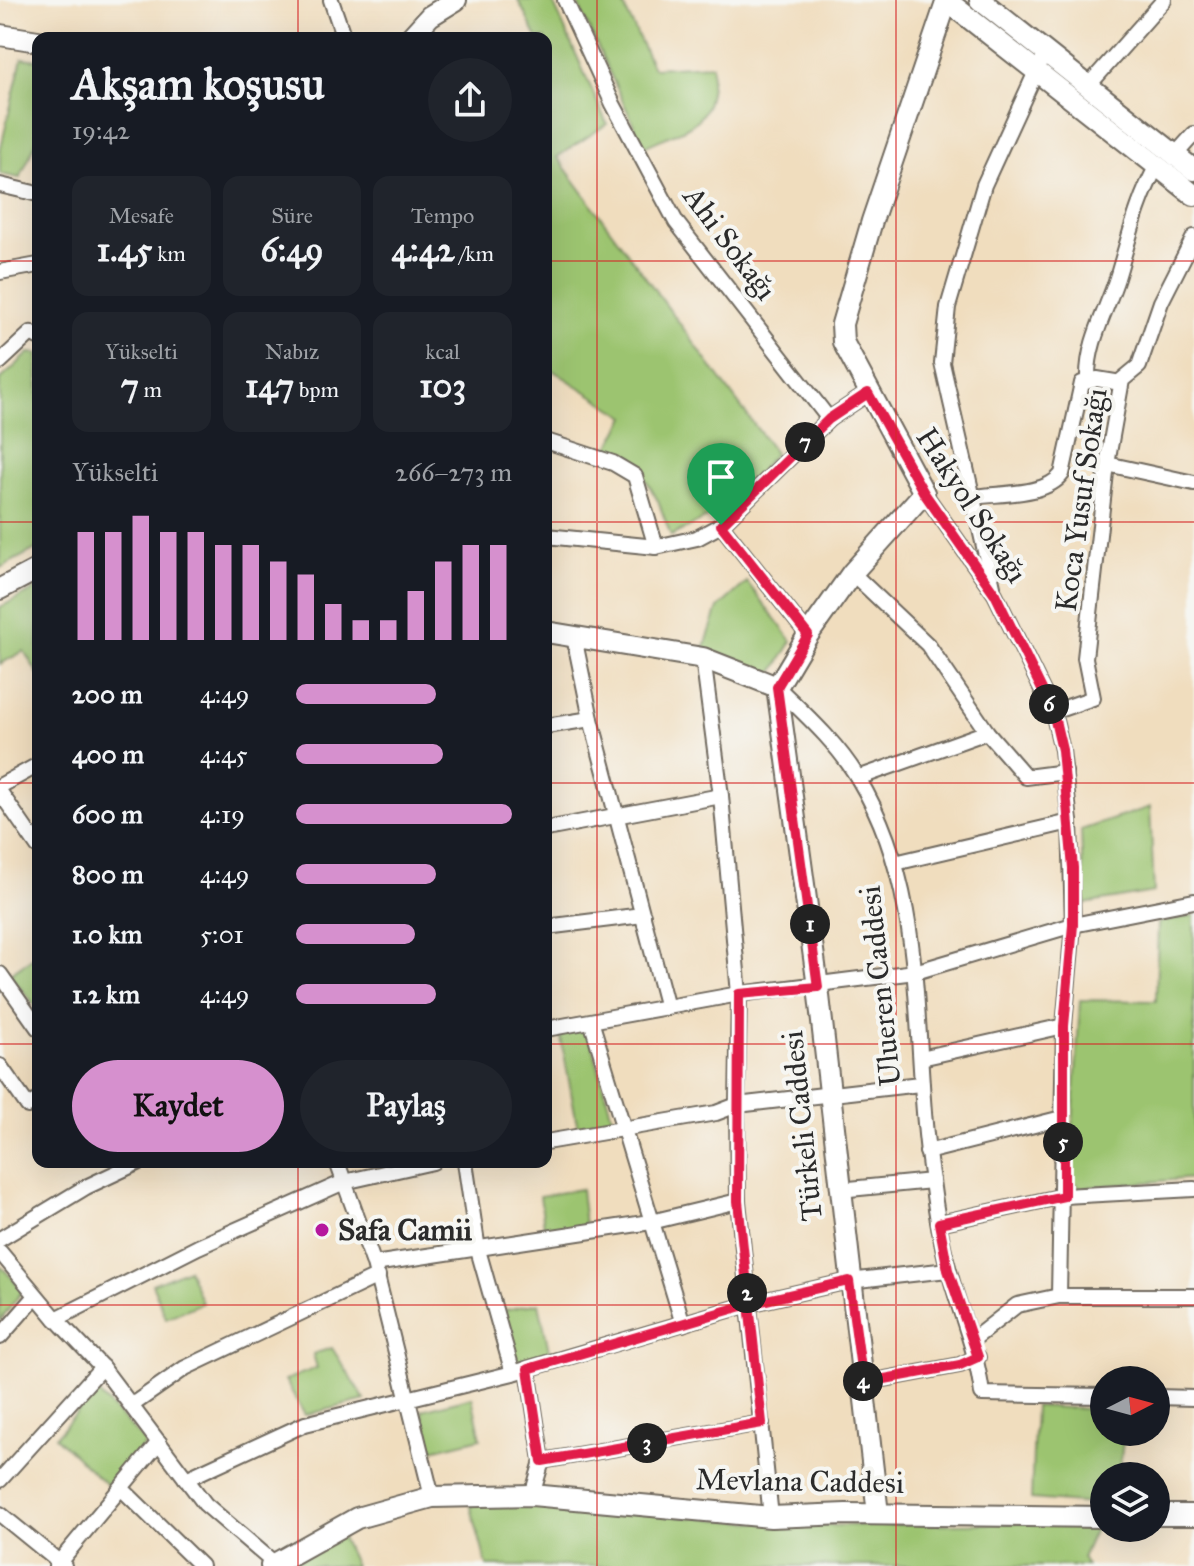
<!DOCTYPE html>
<html lang="tr">
<meta charset="utf-8">
<style>
:root{--surface:#171b24;--page:#20242c;--text:#f1f3f6;--muted:#9ea1a6;--accent:#d690ce}
body{margin:0;font-family:"IM FELL Great Primer",serif;background:var(--page);color:var(--text);height:100vh;display:flex;flex-direction:column;font-size:30px;white-space:nowrap}
*{box-sizing:border-box;margin:0}
p{font-size:26px;color:var(--muted)}
.icon{flex:none;width:44px;height:44px;fill:none;stroke:currentColor;stroke-width:2;stroke-linecap:round;stroke-linejoin:round}
.map{position:relative;flex:1;overflow:hidden}
.side{position:absolute;left:32px;top:32px;width:520px;height:1136px;display:flex;flex-direction:column;background:var(--surface);border-radius:16px;box-shadow:0 8px 32px #0002}
.side>*{flex:none}
.needle{width:52px;rotate:84deg}
.controls{position:absolute;left:1090px;top:1366px;display:grid;gap:16px}
.controls a{display:grid;place-items:center;width:80px;height:80px;border-radius:50%;background:var(--surface);box-shadow:0 8px 32px #0002;font-size:40px}
.pin{position:absolute;display:grid;place-items:center;width:68px;height:68px;color:#fff;margin:-82px -34px;border-radius:50% 50% 50% 0;rotate:-45deg;box-shadow:0 0 8px #0007}
.pin .icon{rotate:45deg}
.km{position:absolute;width:40px;height:40px;margin:-20px;border-radius:50%;background:#222;color:#fff;font-size:22px;line-height:40px;text-align:center}
.round{display:grid;place-items:center;flex:none;width:84px;height:84px;border-radius:42px;background:var(--page)}
.overview{display:flex;align-items:center;justify-content:space-between;height:136px;padding:0 40px}
h1{font-size:44px;font-weight:700;line-height:60px}
.metrics{display:grid;grid-template-columns:repeat(3,1fr);gap:12px;height:136px;padding:8px 40px}
.metrics div{display:grid;align-content:center;border-radius:16px;background:var(--page);text-align:center}
.metrics b{font-size:34px;font-weight:700}
.metrics small{font-size:22px;font-weight:400}
.metrics p{font-size:22px}
.chart{height:224px;padding:16px 40px}
.chart p{display:flex;justify-content:space-between}
.chart svg{width:100%;height:144px;margin-top:8px;stroke:var(--accent);stroke-width:6}
.cta{display:flex;gap:16px;margin-top:auto;padding:16px 40px}
.cta a{flex:1;height:92px;border-radius:48px;background:var(--accent);color:#111;font-size:32px;font-weight:700;line-height:92px;text-align:center}
.cta a+a{background:var(--page);color:var(--text)}
ul{padding:0 40px;list-style:none;font-size:26px}
li{display:grid;grid-template-columns:128px 96px 1fr;align-items:center;height:60px}
li i{height:20px;border-radius:10px;background:var(--accent)}
.map>svg:first-child{display:block}
.green{fill:#9cc470;stroke:#64784e;stroke-width:2}
.lines{fill:none;stroke-linecap:round;stroke-linejoin:round}
.street-casing{stroke:#70695e;stroke-width:18}
.secondary-casing{stroke:#70695e;stroke-width:24}
.street{stroke:#fff;stroke-width:14}
.secondary{stroke:#fff;stroke-width:20}
.route-casing{stroke:#fff;stroke-width:16}
.route{stroke:#e11d48;stroke-width:10}
.grid{fill:none;stroke:#d62828;stroke-width:2;stroke-opacity:0.55}
.poi-dot{fill:#b5179e;stroke:#f6f6f2;stroke-width:3}
.labels{text-anchor:middle;dominant-baseline:central;stroke-width:8;stroke-linejoin:round;paint-order:stroke}
.street-label{font-size:30px;fill:#2b2b2b;stroke:#f6f6f2}
.poi-label{font-size:30px;font-weight:bold;fill:#2b2b2b;stroke:#f6f6f2;text-anchor:start}
</style>
<div class="map">
<svg width="1194" height="1566" viewBox="0 0 1194 1566">
<rect width="100%" height="100%" fill="#f6f6f2"/>
<filter id="ink" filterUnits="userSpaceOnUse"><feTurbulence type="fractalNoise" baseFrequency=".0125" numOctaves="2"/><feDisplacementMap in="SourceGraphic" scale="16" xChannelSelector="R" yChannelSelector="G"/><feConvolveMatrix kernelMatrix="1 2 1 2 8 2 1 2 1" color-interpolation-filters="sRGB"/></filter>
<filter id="wash" filterUnits="userSpaceOnUse"><feTurbulence type="fractalNoise" baseFrequency=".006" numOctaves="4" result="noise"/><feDisplacementMap in="SourceGraphic" scale="32" xChannelSelector="R" yChannelSelector="G"/><feGaussianBlur stdDeviation="1.8" result="paint"/><feColorMatrix in="noise" values="0 0 0 0 0 0 0 0 0 0 0 0 0 0 0 0 0 1.4 0 .05"/><feComposite in="paint" operator="in"/></filter>
<g filter="url(#wash)">
<rect width="100%" height="100%" fill="#f0ddbe"/>
<g class="green">
<polygon points="518,0 552,0 607,124 557,157 775,453 728,507 671,536 658,501 633,457 608,449 626,417 546,366 546,38 537,38"/>
<path d="M576,0H621L653,68L712,65C711,128 695,123 644,147Z"/>
<polygon points="22,58 38,60 38,138 20,178 0,174 0,151"/>
<polygon points="29,353 38,354 38,548 0,568 0,380"/>
<polygon points="747,582 792,641 771,676 704,649 718,608"/>
<polygon points="38,588 38,674 24,651 0,664 0,607"/>
<polygon points="1150,807 1154,892 1084,904 1081,830"/>
<polygon points="1194,915 1194,1178 1080,1188 1070,1178 1080,1000 1156,1001 1158,923"/>
<polygon points="38,954 38,1009 9,974"/>
<polygon points="588,1030 614,1124 578,1129 560,1033"/>
<polygon points="581,1189 585,1226 545,1233 540,1196"/>
<polygon points="0,1265 23,1290 0,1321"/>
<polygon points="188,1269 202,1303 166,1318 152,1284"/>
<polygon points="539,1303 550,1355 517,1364 504,1310"/>
<polygon points="332,1348 365,1400 305,1415 285,1380 317,1368 313,1354"/>
<polygon points="96,1391 146,1443 111,1489 55,1437"/>
<polygon points="472,1397 481,1438 432,1450 422,1410"/>
<polygon points="1035,1406 1104,1410 1104,1432 1124,1432 1119,1476 1104,1476 1104,1505 1031,1499"/>
<polygon points="469,1500 801,1526 1098,1522 1082,1558 1087,1566 487,1566"/>
<polygon points="339,1531 355,1566 290,1566"/>
</g>
</g>
<g filter="url(#ink)">
<g class="lines">
<g class="street-casing">
<g id="street">
<polyline points="331,0 344,38"/>
<polyline points="565,0 613,104 676,222 829,419"/>
<polyline points="1088,86 1164,0"/>
<polyline points="1176,154 1194,134"/>
<polyline points="0,185 38,194"/>
<polyline points="0,272 38,265"/>
<polyline points="0,362 31,333 38,337"/>
<path d="M1088,379C1087,343 1106,312 1117,278C1129,239 1137,201 1157,166"/>
<polyline points="546,441 613,463 635,476 656,547"/>
<polyline points="1107,464 1194,483"/>
<polyline points="924,493 995,594 1053,712 1062,750 1070,822 1073,925 1064,1026 1059,1296"/>
<path d="M973,497C999,493 1046,496 1062,474L1082,383L1097,379L1121,383"/>
<polyline points="721,525 808,635"/>
<polyline points="546,536 656,547 697,538 721,525 829,419 868,393"/>
<polyline points="852,573 928,645 987,732 1026,777 1065,772"/>
<polyline points="993,586 942,363 948,307 984,185 1040,63"/>
<polyline points="574,637 591,719 667,1008"/>
<polyline points="703,658 721,796 739,994 737,1105 920,1084"/>
<path d="M777,687C806,715 837,743 858,778C932,901 910,1045 932,1181C936,1211 941,1242 949,1271C960,1313 977,1351 982,1394L1104,1396"/>
<polyline points="1053,712 1093,698 1085,658 1107,464 1122,380 1139,366 1161,302 1194,237"/>
<polyline points="546,726 591,719"/>
<polyline points="858,778 987,732"/>
<polyline points="0,786 38,765"/>
<polyline points="0,792 38,847"/>
<polyline points="546,829 721,796"/>
<polyline points="895,863 1070,822"/>
<polyline points="546,927 643,915"/>
<polyline points="0,974 38,1028"/>
<polyline points="592,1024 683,1324"/>
<polyline points="546,1029 739,994 915,972 1073,925 1194,901"/>
<polyline points="921,1058 1064,1026"/>
<polyline points="0,1066 28,1106 38,1100"/>
<polyline points="927,1152 1062,1118"/>
<polyline points="337,1162 374,1264 432,1497"/>
<polyline points="465,1162 478,1250 513,1373"/>
<polyline points="839,1190 932,1181"/>
<polyline points="738,1201 771,1517"/>
<polyline points="939,1223 1064,1196 1194,1189"/>
<polyline points="0,1239 86,1187 139,1162"/>
<polyline points="0,1252 56,1319"/>
<polyline points="374,1264 651,1222 738,1201 737,1105 716,1113 546,1142"/>
<polyline points="0,1337 35,1297"/>
<polyline points="971,1341 1017,1305 1059,1296 1194,1296"/>
<polyline points="102,1367 56,1319 198,1247 344,1182 433,1162"/>
<polyline points="528,1369 542,1461 532,1495"/>
<polyline points="863,1383 960,1365 978,1357"/>
<polyline points="1156,1397 1194,1398"/>
<polyline points="132,1405 185,1368 378,1276"/>
<polyline points="542,1461 762,1423"/>
<polyline points="186,1479 305,1424 513,1373 749,1304 849,1281 948,1270"/>
<polyline points="0,1480 102,1367 205,1504 274,1563"/>
<polyline points="121,1488 201,1566"/>
<polyline points="0,1514 64,1566"/>
<polyline points="56,1566 159,1442"/>
</g>
</g>
<g class="secondary-casing">
<g id="secondary">
<polyline points="946,0 1194,195"/>
<polyline points="980,0 1194,170"/>
<polyline points="0,35 38,41"/>
<polyline points="410,38 430,16 456,0"/>
<polyline points="0,589 38,569"/>
<polyline points="546,632 703,658 777,687"/>
<polyline points="878,1514 818,987 777,687 808,635 852,573 924,493 843,342 842,324 872,221 947,0"/>
<polyline points="1156,1515 1194,1515"/>
<polyline points="271,1566 357,1518 432,1497 532,1495 771,1517 846,1514 1104,1517"/>
</g>
</g>
<use href="#street" class="street"/>
<use href="#secondary" class="secondary"/>
</g>
</g>
<g class="lines" filter="url(#ink)">
<g class="route-casing">
<polyline id="route" points="721,525 808,635 777,687 818,987 739,994 738,1201 749,1304 528,1369 542,1461 762,1423 749,1304 849,1281 863,1383 960,1365 978,1357 948,1270 939,1223 1064,1196 1064,1026 1073,925 1073,868 1062,750 1053,712 995,594 924,493 868,393 829,419 721,525"/>
</g>
<use href="#route" class="route"/>
</g>
<path class="grid" d="M298,0V38M597,0V1566M896,0V1566M0,261H38M546,261H1194M0,522H38M546,522H1194M0,783H38M546,783H1194M0,1044H38M546,1044H1194M298,1162V1566M0,1305H1194"/>
<circle class="poi-dot" cx="322" cy="1230" r="8"/>
<g class="labels">
<g class="street-label">
<text transform="translate(730 243) rotate(53)">Ahi Sokağı</text>
<text transform="translate(1081 500) rotate(-82)">Koca Yusuf Sokağı</text>
<text transform="translate(972 505) rotate(57)">Hakyol Sokağı</text>
<text transform="translate(880 986) rotate(-96)">Ulueren Caddesi</text>
<text transform="translate(802 1126) rotate(-96)">Türkeli Caddesi</text>
<text transform="translate(800 1481) rotate(1)">Mevlana Caddesi</text>
</g>
<g class="poi-label">
<text x="338" y="1230">Safa Camii</text>
</g>
</g>
</svg>
<div class="controls">
<a><svg class="needle" viewBox="-14 -14 28 28"><path d="M0-13l5 13h-10z" fill="#e53935"/><path d="M0 13l5-13h-10z" fill="#9ea1a6"/></svg></a>
<a><svg class="icon" aria-label="layers" viewBox="0 0 24 24"><path d="M12 4l9 5-9 5-9-5zM3 14l9 5 9-5"/></svg></a>
</div>
<div class="pin" style="left:721px;top:525px;background:#1e9e55"><svg class="icon" aria-label="arrive" viewBox="0 0 24 24"><path d="M6 21V4h12l-3 4 3 4H6"/></svg></div>
<b class="km" style="left:810px;top:924px">1</b>
<b class="km" style="left:747px;top:1293px">2</b>
<b class="km" style="left:647px;top:1443px">3</b>
<b class="km" style="left:863px;top:1381px">4</b>
<b class="km" style="left:1063px;top:1142px">5</b>
<b class="km" style="left:1049px;top:704px">6</b>
<b class="km" style="left:805px;top:442px">7</b>
<section class="side">
<div class="overview"><div><h1>Akşam koşusu</h1><p>19:42</p></div><a class="round"><svg class="icon" aria-label="share" viewBox="0 0 24 24"><path d="M12 15V3M7 8l5-5 5 5M5 13v7h14v-7"/></svg></a></div>
<div class="metrics">
<div><p>Mesafe</p><b>1.45<small> km</small></b></div>
<div><p>Süre</p><b>6:49</b></div>
<div><p>Tempo</p><b>4:42<small> /km</small></b></div>
</div>
<div class="metrics">
<div><p>Yükselti</p><b>7<small> m</small></b></div>
<div><p>Nabız</p><b>147<small> bpm</small></b></div>
<div><p>kcal</p><b>103</b></div>
</div>
<div class="chart"><p><span>Yükselti</span>266–273 m</p>
<svg viewBox="0 0 160 44" preserveAspectRatio="none"><path d="M5 44V11M15 44V11M25 44V6M35 44V11M45 44V11M55 44V15M65 44V15M75 44V20M85 44V24M95 44V33M105 44V38M115 44V38M125 44V29M135 44V20M145 44V15M155 44V15"/></svg>
</div>
<ul>
<li><b>200 m</b>4:49<i style="width:65%"></i></li>
<li><b>400 m</b>4:45<i style="width:68%"></i></li>
<li><b>600 m</b>4:19<i style="width:100%"></i></li>
<li><b>800 m</b>4:49<i style="width:65%"></i></li>
<li><b>1.0 km</b>5:01<i style="width:55%"></i></li>
<li><b>1.2 km</b>4:49<i style="width:65%"></i></li>
</ul>
<div class="cta"><a>Kaydet</a><a>Paylaş</a></div>
</section>
</div>
